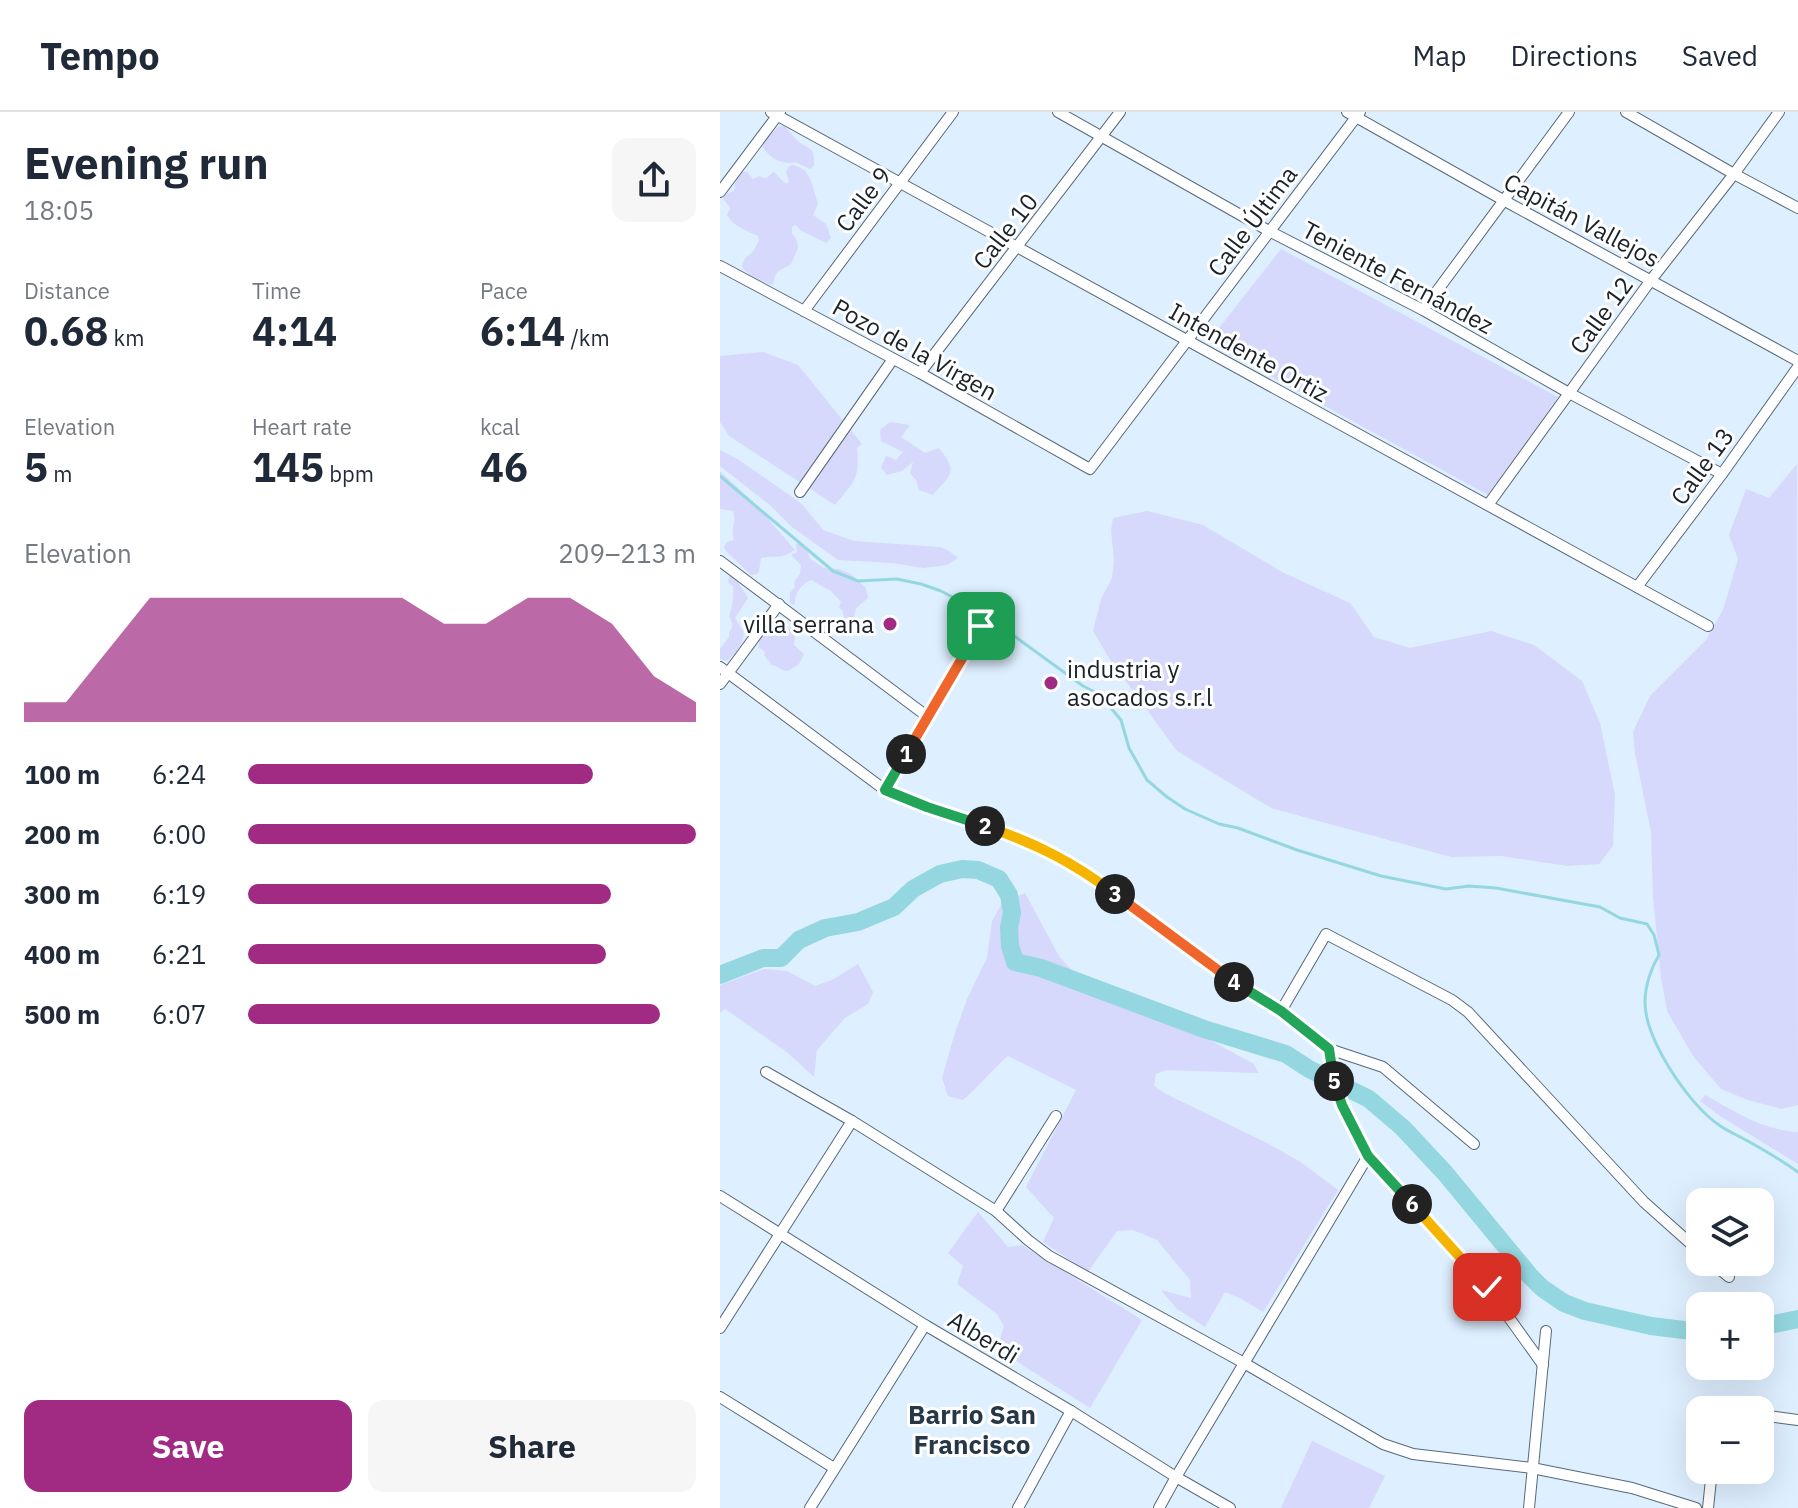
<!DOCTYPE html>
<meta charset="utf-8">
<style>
:root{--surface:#fff;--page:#f6f6f7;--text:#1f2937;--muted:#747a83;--line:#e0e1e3;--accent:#a12b83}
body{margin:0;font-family:"IBM Plex Sans",sans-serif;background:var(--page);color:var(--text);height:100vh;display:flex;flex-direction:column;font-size:30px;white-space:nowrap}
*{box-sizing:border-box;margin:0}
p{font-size:26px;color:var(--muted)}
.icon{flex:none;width:44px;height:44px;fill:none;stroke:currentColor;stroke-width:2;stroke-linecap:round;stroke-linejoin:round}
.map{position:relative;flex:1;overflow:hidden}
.details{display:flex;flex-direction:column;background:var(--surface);width:720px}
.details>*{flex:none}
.fabs{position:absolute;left:966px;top:1076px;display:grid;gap:16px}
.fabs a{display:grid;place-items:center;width:88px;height:88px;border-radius:16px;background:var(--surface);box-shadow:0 8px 32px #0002;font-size:40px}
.pin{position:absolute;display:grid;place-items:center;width:68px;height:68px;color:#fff;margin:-34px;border-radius:16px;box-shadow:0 4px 12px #0006}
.km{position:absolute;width:40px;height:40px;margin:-20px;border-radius:50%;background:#222;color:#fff;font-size:22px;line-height:40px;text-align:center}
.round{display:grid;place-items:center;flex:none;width:84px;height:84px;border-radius:16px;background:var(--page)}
.overview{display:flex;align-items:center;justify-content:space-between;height:136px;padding:0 24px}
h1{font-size:44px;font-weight:700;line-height:60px}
.figures{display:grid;grid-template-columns:repeat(3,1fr);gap:12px;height:136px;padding:8px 24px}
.figures div{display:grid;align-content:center}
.figures b{font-size:40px;font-weight:700}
.figures small{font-size:22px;font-weight:400}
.figures p{font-size:22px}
.chart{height:224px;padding:16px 24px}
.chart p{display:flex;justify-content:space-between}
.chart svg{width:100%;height:144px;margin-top:8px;fill:var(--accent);opacity:.7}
.action{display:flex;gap:16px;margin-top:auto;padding:16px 24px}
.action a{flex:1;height:92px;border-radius:16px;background:var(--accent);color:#fff;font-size:32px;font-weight:700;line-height:92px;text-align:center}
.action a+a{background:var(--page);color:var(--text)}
ul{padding:0 24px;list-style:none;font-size:26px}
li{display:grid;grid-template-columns:128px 96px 1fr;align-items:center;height:60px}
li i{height:20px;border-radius:10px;background:var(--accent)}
header{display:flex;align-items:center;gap:48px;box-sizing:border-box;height:112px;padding:0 40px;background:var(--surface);border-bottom:2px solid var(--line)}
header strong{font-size:38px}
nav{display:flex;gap:44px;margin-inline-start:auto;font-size:28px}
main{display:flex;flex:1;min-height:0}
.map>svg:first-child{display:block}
.green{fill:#d6d8fc}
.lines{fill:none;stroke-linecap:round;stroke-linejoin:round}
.stream{stroke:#95d7e0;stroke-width:3}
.river{stroke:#95d7e0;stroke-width:18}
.street-casing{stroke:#56697a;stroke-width:12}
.street{stroke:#fff;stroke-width:10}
.split-1-casing{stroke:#fff;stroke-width:16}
.split-2-casing{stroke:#fff;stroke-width:16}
.split-3-casing{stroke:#fff;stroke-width:16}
.split-4-casing{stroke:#fff;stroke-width:16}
.split-5-casing{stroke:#fff;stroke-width:16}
.split-6-casing{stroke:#fff;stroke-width:16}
.split-7-casing{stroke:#fff;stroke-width:16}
.split-1{stroke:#f0652b;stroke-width:10}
.split-2{stroke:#22a559;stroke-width:10}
.split-3{stroke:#f5b400;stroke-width:10}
.split-4{stroke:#f0652b;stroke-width:10}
.split-5{stroke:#22a559;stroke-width:10}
.split-6{stroke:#22a559;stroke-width:10}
.split-7{stroke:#f5b400;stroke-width:10}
.poi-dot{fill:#a12b83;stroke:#fff;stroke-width:3}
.labels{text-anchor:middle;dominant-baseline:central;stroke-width:6;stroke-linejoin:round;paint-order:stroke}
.street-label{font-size:24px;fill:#1a2229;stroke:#fff}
.poi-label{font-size:24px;fill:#1a2229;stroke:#fff;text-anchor:end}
.neighbourhood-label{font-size:26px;font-weight:bold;fill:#263847;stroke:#fff}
</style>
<header>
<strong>Tempo</strong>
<nav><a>Map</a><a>Directions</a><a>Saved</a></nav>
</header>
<main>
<section class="details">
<div class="overview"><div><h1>Evening run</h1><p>18:05</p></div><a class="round"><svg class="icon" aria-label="share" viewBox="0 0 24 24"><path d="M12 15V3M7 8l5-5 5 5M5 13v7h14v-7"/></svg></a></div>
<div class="figures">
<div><p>Distance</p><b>0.68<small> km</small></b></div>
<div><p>Time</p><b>4:14</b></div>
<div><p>Pace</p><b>6:14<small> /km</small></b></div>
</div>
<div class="figures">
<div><p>Elevation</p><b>5<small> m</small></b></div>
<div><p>Heart rate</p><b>145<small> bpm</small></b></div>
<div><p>kcal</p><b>46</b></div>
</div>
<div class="chart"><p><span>Elevation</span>209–213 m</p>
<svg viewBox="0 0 160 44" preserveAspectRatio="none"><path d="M0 44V38L10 38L20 22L30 6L40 6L50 6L60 6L70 6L80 6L90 6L100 14L110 14L120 6L130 6L140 14L150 30L160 38V44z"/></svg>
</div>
<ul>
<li><b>100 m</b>6:24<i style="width:77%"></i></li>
<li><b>200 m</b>6:00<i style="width:100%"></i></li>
<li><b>300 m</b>6:19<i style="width:81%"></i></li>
<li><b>400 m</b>6:21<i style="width:80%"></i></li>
<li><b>500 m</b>6:07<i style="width:92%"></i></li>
</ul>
<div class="action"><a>Save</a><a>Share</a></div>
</section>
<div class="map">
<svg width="1078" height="1396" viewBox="0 0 1078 1396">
<rect width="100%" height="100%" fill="#deefff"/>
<g class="green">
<path d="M59,14H64C69,18 73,25 78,29C90,39 95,33 94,54L90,57L75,50C61,54 49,45 42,34L43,30Z"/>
<path d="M74,53L85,58L91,69L98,92L93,103L106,112L111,126L106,131L80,118L76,113L72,115V122C83,133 76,140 71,152C62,158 54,158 54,171L51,173L33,165L24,158L22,153L25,146L33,140L39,128L38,124C27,119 13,114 7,103L10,96L3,86L8,81L14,79L16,66L22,60H27L33,67L39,64C48,69 47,64 54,60L66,72L69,70L66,60L69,54Z"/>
<polygon points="561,137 838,285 768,383 488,230"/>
<path d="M43,240L78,253L142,332L137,336C140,367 134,370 115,393L9,324L0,310V244Z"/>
<path d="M170,310L190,313L181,325L205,341L219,336C238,360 232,361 213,383L199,378L196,368L190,361L193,350L182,359L167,363L161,356L166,344L176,348L183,340L161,329L160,318Z"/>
<polygon points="0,338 19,348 82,392 103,418 134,429 220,435 229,439 238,446 227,453 203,456 173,451 118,448 72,415 51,394 0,354"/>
<polygon points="1077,352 1078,993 1062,997 1028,988 1001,977 973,944 947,899 941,865 933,785 931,720 915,641 913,620 930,584 986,528 1003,498 1018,447 1009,423 1026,377 1049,386"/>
<path d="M0,359L38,395L75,438C59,448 57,443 41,446L39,459L37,462L31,463L6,439L4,435L7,430L14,428C10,416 17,411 13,399L0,397Z"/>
<polygon points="427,399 483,413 564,461 630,491 654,525 690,536 771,519 814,533 862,569 880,611 895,683 893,734 879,752 848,754 781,744 731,745 551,696 457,639 389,546 373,519 381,487 392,466 394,448 391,418 393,406"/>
<path d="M81,431L87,438L90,447L104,456L119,457L131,462L146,476L148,486L136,496L133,512L130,513L124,509L123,499L119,495L121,490L111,479L91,468C82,471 74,482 75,491L74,493L70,491V481L75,475L74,470L80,462L81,453L71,443L77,440L76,432Z"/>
<path d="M9,464H14L28,486L15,506C16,508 22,517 23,518C26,529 14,543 7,549L0,547V537L9,525V521C14,514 13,511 9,504C13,494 14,484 13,474L8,470Z"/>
<path d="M60,512L70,517L75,525L74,533L84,542L79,552L68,559C61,559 58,554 52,553L44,543L45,540L38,535L40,525L46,522L51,523L54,520H51L52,515L58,516Z"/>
<path d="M305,781L339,844L353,860L381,882L464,914L534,952L538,961L446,958L436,962L434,974L446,982L547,1031L579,1049L618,1078L543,1200L520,1186L505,1180L485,1215L457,1197L441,1178L471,1186L470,1168L437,1128L413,1118L397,1119L368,1160L323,1130L334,1106L306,1075L356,978L288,944C272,957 260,974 243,988L228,984L222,966L234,924L247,887L267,846L272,809L282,791Z"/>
<polygon points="138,852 153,880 148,892 125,906 97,938 94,965 68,941 5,897 0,901 0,873 44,857 67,859 95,874 112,868"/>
<path d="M985,983C1014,999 1044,1019 1078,1020V1052L1000,1004L980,989Z"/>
<polygon points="258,1100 288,1135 302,1133 422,1208 370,1296 277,1237 284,1214 277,1202 237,1172 243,1154 228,1141"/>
<polygon points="592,1329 665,1364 649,1396 561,1396"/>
</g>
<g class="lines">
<path class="stream" d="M0,364L113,459L138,469L177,467L201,472L221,479L264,502L363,574L379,582L401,608L409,636L427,668L447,685L465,697L499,712L518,716L577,738L661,764L726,777L749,774L776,776L880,795L900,806L927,812L934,823L939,843C931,856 925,874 925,890C925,927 968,992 999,1013C1007,1019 1017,1023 1026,1028C1044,1038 1061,1048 1078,1060"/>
<g class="river">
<polyline points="0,863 43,846 61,846 79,828 105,816 138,810 174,795 193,777 220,762 242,757 258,758 279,767 289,783 292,801 289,815 290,834 295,850 321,856 484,917 566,942 589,957 649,987 683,1016 725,1061 810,1164 822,1176 844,1191 865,1199 931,1214 980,1220"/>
<polyline points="1040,1215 1078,1207"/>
</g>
<g class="street-casing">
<g id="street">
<polyline points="51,0 988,514"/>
<polyline points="338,0 549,119 703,198 849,281 1002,362"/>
<polyline points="627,0 785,89 1078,249"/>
<polyline points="906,0 1014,62 1078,96"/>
<polyline points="0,80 60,0"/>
<polyline points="0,154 200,261 370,357 640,0"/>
<polyline points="703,198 849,0"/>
<polyline points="84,199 233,0"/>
<polyline points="200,261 400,0"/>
<polyline points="80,380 173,247"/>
<polyline points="768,393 931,168 1014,62 1059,0"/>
<polyline points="0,449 208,605"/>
<polyline points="917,475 1002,362 1078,255"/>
<polyline points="0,555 165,678 207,695 308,729 354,752 509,867 561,899 609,937 663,955 754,1032"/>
<polyline points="0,572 59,492"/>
<polyline points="165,678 261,514"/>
<polyline points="561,899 606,822 732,888 748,900 924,1090 980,1140"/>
<polyline points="609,937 614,969 622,993 648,1044 767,1175 823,1253"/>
<polyline points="46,960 132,1009 276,1099 308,1128 329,1144 524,1251 663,1332 693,1342 812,1356 912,1376 976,1396"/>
<polyline points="0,1084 205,1213 351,1299 456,1365 510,1396"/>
<polyline points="276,1099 336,1004"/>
<polyline points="991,1150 1009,1165"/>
<polyline points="0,1216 132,1009"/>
<polyline points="0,1285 114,1356"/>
<polyline points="998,1298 1007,1298"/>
<polyline points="1040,1303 1078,1308"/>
<polyline points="90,1396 205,1213"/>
<polyline points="298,1396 351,1299"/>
<polyline points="439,1396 456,1365 648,1044"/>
<polyline points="809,1396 826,1219"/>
<polyline points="988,1396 992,1358"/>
</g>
</g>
<use href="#street" class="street"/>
</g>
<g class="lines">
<g class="split-1-casing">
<polyline id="split-1" points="186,642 261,514"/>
</g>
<g class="split-2-casing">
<polyline id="split-2" points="186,642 165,678 207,695 265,714"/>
</g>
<g class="split-3-casing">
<path id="split-3" d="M265,714C315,731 353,750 395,782"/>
</g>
<g class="split-4-casing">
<polyline id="split-4" points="395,782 514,870"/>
</g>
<g class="split-5-casing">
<polyline id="split-5" points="514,870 561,899 609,937 614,969"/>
</g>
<g class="split-6-casing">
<polyline id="split-6" points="614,969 622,993 648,1044 692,1092"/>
</g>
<g class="split-7-casing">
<polyline id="split-7" points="692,1092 767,1175"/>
</g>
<use href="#split-1" class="split-1"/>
<use href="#split-2" class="split-2"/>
<use href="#split-3" class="split-3"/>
<use href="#split-4" class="split-4"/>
<use href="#split-5" class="split-5"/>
<use href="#split-6" class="split-6"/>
<use href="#split-7" class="split-7"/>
</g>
<g class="poi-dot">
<circle cx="170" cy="512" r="8"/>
<circle cx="331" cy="571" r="8"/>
</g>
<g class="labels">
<g class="street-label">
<text transform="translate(143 87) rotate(-53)">Calle 9</text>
<text transform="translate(862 108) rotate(28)">Capitán Vallejos</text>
<text transform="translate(532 109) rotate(-53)">Calle Última</text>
<text transform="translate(285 119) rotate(-52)">Calle 10</text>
<text transform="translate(678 165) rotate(28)">Teniente Fernández</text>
<text transform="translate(881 203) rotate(-54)">Calle 12</text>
<text transform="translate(195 237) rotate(29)">Pozo de la Virgen</text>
<text transform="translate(529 240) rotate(29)">Intendente Ortiz</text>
<text transform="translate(982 354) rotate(-54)">Calle 13</text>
<text transform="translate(264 1225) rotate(31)">Alberdi</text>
</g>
<g class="poi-label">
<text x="154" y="512">villa serrana</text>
<text x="347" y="557" text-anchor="start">industria y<tspan x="347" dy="28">asocados s.r.l</tspan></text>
</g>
<g class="neighbourhood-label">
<text x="252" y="1302">Barrio San<tspan x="252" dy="30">Francisco</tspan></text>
</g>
</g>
</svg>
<div class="fabs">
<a><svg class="icon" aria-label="layers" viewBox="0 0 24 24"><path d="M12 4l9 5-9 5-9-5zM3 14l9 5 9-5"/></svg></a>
<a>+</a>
<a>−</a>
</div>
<div class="pin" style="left:261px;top:514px;background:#1e9e55"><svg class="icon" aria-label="arrive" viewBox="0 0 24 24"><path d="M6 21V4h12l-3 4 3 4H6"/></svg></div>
<div class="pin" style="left:767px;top:1175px;background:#d93025"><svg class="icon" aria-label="check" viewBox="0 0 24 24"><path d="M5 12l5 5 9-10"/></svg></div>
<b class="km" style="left:186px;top:642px">1</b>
<b class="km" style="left:265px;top:714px">2</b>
<b class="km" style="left:395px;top:782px">3</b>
<b class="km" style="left:514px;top:870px">4</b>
<b class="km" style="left:614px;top:969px">5</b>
<b class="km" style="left:692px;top:1092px">6</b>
</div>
</main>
